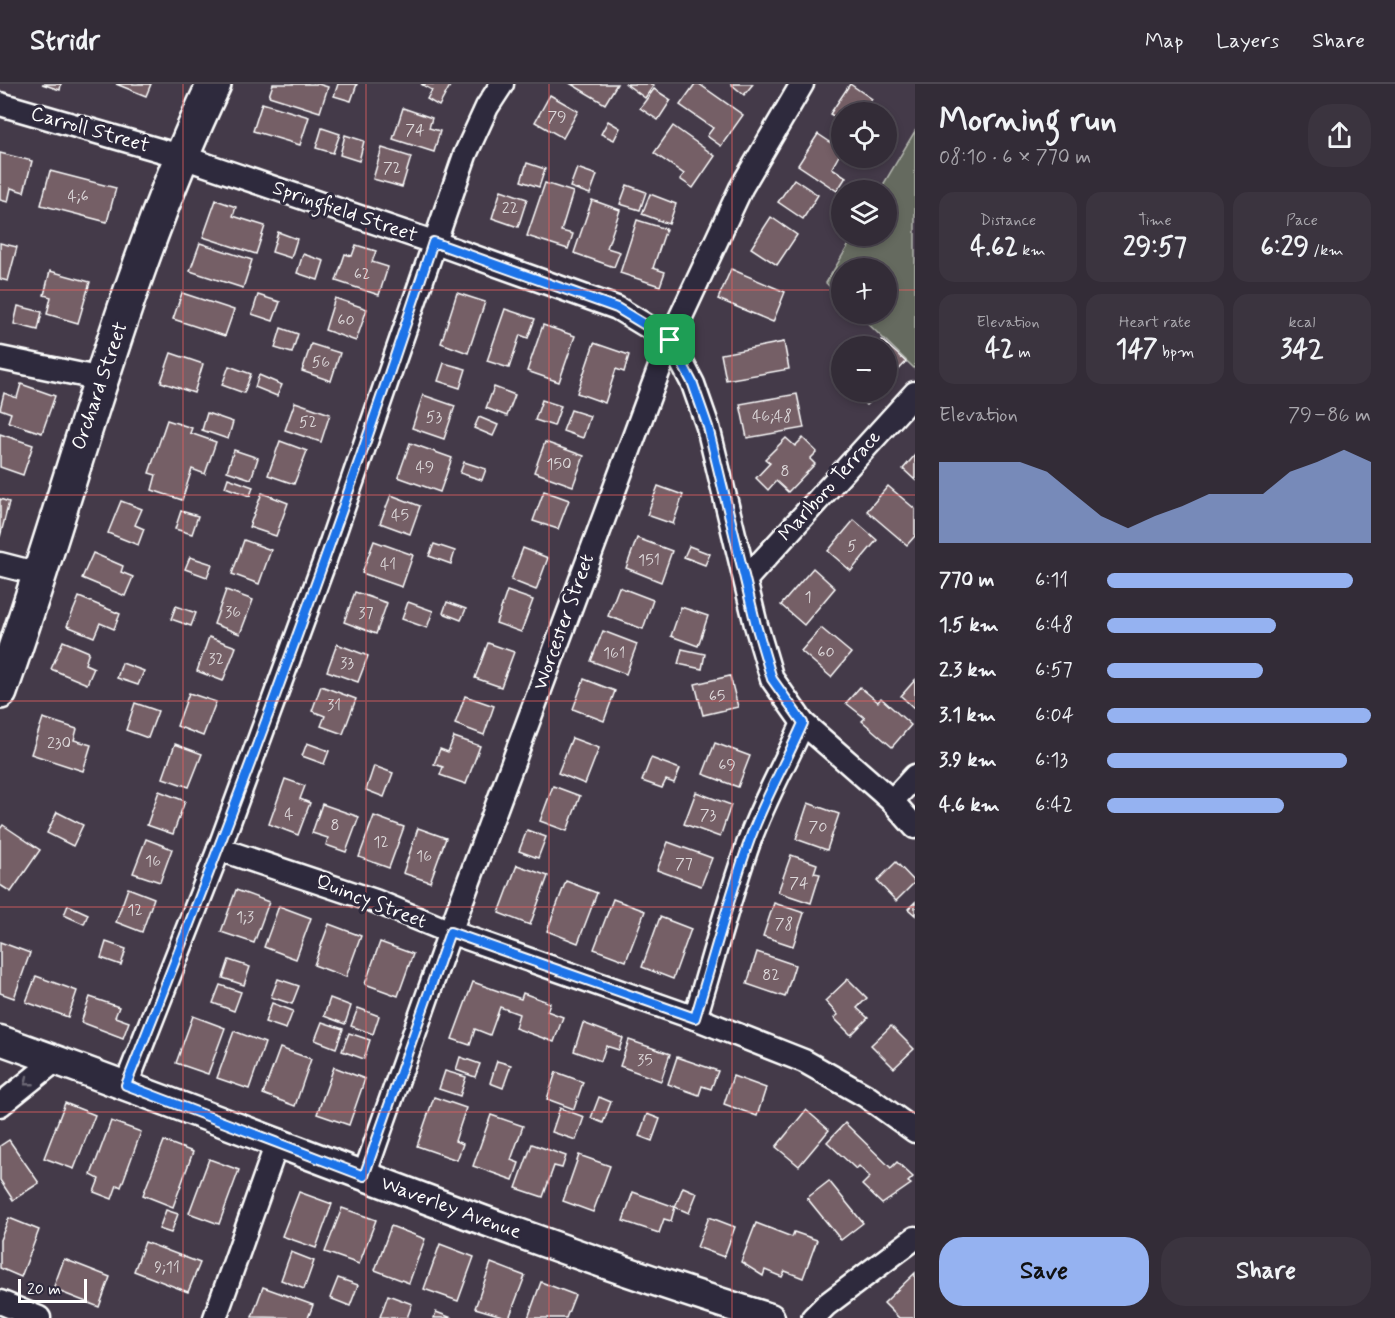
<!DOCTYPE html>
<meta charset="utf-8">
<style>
:root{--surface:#332c37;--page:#3b343f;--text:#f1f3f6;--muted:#a9a7ad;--line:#4e4852;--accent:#95b2f1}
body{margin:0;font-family:Mynerve,sans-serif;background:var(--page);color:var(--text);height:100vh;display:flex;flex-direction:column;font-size:22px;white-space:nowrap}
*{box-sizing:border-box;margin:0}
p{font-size:20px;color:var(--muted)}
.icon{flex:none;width:33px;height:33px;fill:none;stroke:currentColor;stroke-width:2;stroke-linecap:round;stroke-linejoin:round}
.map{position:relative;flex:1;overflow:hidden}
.drawer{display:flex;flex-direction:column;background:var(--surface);width:480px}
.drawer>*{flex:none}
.buttons{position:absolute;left:831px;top:18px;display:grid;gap:12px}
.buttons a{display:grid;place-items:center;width:66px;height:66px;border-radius:50%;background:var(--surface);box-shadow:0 3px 9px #0003,0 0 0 2px var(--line);font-size:30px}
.scale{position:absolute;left:18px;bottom:15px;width:69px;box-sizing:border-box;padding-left:6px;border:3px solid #fff;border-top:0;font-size:16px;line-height:21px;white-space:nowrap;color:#fff;-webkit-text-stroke:4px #2f2a3d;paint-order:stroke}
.pin{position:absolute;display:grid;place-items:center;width:51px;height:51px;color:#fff;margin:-26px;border-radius:12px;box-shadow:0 3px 9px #0006}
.round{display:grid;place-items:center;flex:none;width:63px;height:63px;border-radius:24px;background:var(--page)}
.head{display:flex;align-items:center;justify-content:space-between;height:102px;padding:0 24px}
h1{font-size:33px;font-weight:700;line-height:45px}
.figures{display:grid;grid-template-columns:repeat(3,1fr);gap:9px;height:102px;padding:6px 24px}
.figures div{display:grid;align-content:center;border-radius:15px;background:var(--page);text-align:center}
.figures b{font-size:26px;font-weight:700}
.figures small{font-size:16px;font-weight:400}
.figures p{font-size:16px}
.chart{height:168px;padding:12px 24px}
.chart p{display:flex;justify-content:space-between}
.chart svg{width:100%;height:108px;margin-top:6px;fill:var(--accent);opacity:.7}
.primary-button{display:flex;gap:12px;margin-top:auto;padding:12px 24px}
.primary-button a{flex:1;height:69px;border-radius:24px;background:var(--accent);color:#111;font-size:24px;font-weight:700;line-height:69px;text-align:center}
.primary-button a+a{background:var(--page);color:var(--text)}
ul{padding:0 24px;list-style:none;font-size:20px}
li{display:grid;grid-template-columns:96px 72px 1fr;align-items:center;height:45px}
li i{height:15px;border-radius:8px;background:var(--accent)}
header{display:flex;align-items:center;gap:36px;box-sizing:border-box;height:84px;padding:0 30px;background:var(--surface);border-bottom:2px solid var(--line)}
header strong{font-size:28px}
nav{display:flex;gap:33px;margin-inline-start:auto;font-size:21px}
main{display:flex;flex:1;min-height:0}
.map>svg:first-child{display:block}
.green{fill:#656b5e;stroke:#b2b5ae;stroke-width:1.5}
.building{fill:#755e66;stroke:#fff;stroke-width:1.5}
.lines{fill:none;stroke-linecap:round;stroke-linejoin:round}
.minor-casing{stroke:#fff;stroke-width:27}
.tertiary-casing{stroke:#fff;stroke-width:33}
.secondary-casing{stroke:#fff;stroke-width:38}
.minor{stroke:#2f2a3d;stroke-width:22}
.tertiary{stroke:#2f2a3d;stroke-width:28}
.secondary{stroke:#2f2a3d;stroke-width:33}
.oneway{stroke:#6d6a77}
.route-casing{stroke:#fff;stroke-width:12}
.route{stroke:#1a73e8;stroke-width:8}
.grid{fill:none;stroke:#e05e5e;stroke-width:1.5;stroke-opacity:0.55}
.labels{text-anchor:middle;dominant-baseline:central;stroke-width:6;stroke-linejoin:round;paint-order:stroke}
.number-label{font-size:16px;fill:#dcd7d9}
.street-label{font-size:20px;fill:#fff;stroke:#2f2a3d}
</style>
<header>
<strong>Stridr</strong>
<nav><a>Map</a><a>Layers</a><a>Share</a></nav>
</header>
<main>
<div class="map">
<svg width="915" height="1234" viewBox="0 0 915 1234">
<rect width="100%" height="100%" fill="#443a49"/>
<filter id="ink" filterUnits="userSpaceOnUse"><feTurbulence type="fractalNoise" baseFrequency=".0167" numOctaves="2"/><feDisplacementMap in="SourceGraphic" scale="12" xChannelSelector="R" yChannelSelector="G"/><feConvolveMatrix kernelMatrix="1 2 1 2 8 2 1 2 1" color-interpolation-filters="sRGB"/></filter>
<g filter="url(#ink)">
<polygon class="green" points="915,47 915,285 858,230 886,230 886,184 842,184 841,214 826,199 854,152 886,152 886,106 880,106"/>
<g class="building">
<polygon points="42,0 61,0 60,6"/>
<polygon points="116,0 151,0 146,12"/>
<polygon points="273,0 318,0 328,3 320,28 269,12"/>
<polygon points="338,0 357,0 351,17 334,12"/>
<polygon points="421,0 451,0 439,22 427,15 432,6"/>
<polygon points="571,0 617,0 605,20"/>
<polygon points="626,0 653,0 654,1 645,14"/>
<polygon points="695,0 699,0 743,31 721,62 707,52 713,44 680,21"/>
<polygon points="731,0 753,0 744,11"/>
<polygon points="850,0 872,15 863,28 842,28 842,37 830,30"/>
<polygon points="654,5 671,16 658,36 640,24"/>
<polygon points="550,11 578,27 563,54 535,38"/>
<polygon points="262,19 309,33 300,61 253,47"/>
<polygon points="403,24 432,34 429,44 440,47 434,68 393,55"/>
<polygon points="608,37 620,44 614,56 601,50"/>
<polygon points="673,42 715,72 693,104 680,95 684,90 654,69"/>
<polygon points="322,44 340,50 333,69 316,64"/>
<polygon points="818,50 842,66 832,84 846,93 837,107 798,81"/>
<polygon points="345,51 364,57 359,77 340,71"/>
<polygon points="382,64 411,73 402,103 373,95"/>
<polygon points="0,69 32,77 24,108 11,104 8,118 0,116"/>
<polygon points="527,79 545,85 539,103 521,97"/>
<polygon points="577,84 597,91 590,110 570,103"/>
<polygon points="50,87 116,104 107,138 41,121"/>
<polygon points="794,95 818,111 803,135 778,118"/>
<polygon points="545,99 573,108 561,147 573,150 568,165 527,152"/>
<polygon points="627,101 646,108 640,126 620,120"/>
<polygon points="501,106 527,115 518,143 492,134"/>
<polygon points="650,110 676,120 669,140 642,130"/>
<polygon points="216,116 236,123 233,132 265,142 256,170 203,153"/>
<polygon points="592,116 620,126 607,164 620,168 614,183 574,169"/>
<polygon points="771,133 797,151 777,181 751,164"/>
<polygon points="637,136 666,145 653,184 665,188 660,202 620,189"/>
<polygon points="278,148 297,155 291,174 272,168"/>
<polygon points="0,159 17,163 8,197 0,195"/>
<polygon points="200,159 252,176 243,204 190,187"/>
<polygon points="356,161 376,167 372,178 388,183 379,211 336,197 345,170 352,172"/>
<polygon points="303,170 324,177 318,196 297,189"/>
<polygon points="731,185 785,208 773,238 718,215"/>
<polygon points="50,187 90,198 78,239 47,230 51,213 44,211"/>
<polygon points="182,209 234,226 225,252 173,235"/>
<polygon points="457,209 485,218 468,269 441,259"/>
<polygon points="258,211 280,218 273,237 252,230"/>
<polygon points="335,214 367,225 356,257 325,246"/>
<polygon points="18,222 42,228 38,246 14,240"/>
<polygon points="505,225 535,235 528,254 520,251 509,284 487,277"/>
<polygon points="543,241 575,252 559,298 527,287"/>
<polygon points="281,244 298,250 292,269 275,264"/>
<polygon points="882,256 906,278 886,299 886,262 876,262"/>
<polygon points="784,258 789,285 726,296 721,270"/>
<polygon points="594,259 629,271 624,288 616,285 605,319 577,309"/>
<polygon points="311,260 340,269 331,297 302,287"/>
<polygon points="171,269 203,280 194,309 161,298"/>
<polygon points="444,279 466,285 460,304 438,297"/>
<polygon points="229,282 251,290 244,309 222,301"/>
<polygon points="259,291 282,301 277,312 255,303"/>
<polygon points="21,300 55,312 42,349 8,338 11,329 0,325 4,309 17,314"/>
<polygon points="494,303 515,311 507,332 486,324"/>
<polygon points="851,308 879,308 866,321"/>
<polygon points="797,310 804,344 747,354 740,320"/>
<polygon points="423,311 455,322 444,355 412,344"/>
<polygon points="542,316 561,322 554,342 535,336"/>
<polygon points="295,318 330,330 321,358 285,346"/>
<polygon points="571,326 590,332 583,354 563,347"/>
<polygon points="207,329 233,338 228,355 202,346"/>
<polygon points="479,333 498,341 493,352 474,344"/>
<polygon points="167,336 192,344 190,349 216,358 205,390 192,385 182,416 152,406 156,391 149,389"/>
<polygon points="0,350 33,361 23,391 0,383"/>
<polygon points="786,354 795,362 803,354 817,368 810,375 815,380 788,408 776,397 768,406 756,394 770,379 765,375"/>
<polygon points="280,357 307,367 294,400 268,391"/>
<polygon points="545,358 584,372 573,402 534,388"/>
<polygon points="410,359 452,374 440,408 398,393"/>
<polygon points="234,366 258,374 251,395 227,387"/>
<polygon points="915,371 915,396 903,385"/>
<polygon points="464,378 486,385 482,396 460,389"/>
<polygon points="228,394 253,403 250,412 225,403"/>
<polygon points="658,402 683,411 673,440 647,431"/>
<polygon points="888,402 915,425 915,452 907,461 867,427"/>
<polygon points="544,407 569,416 558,445 533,437"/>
<polygon points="262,409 288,419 276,452 249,443"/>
<polygon points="391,411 420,422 410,450 380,439"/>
<polygon points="0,415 9,418 0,453"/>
<polygon points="121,417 142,425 135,441 144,445 138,461 108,449"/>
<polygon points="181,427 198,432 192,450 175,445"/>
<polygon points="854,436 877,456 851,487 828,467"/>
<polygon points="637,454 672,467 661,498 626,484"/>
<polygon points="244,456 271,466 259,500 232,490"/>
<polygon points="374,457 413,471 402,503 362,489"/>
<polygon points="434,460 455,467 451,480 429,472"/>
<polygon points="689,462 710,470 705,481 684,473"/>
<polygon points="523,464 548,474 536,506 511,496"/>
<polygon points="93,469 123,482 121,488 133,493 125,512 82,494"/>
<polygon points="190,473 212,480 207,493 185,485"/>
<polygon points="813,484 835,504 804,541 781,521"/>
<polygon points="619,503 653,516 643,545 608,532"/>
<polygon points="226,506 253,516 240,550 214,540"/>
<polygon points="507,507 533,516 521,548 496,539"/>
<polygon points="355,508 387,519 376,550 344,538"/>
<polygon points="79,513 120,530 114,545 100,539 94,553 67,542"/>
<polygon points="408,518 433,527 427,544 402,535"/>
<polygon points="447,518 466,525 461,536 443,529"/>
<polygon points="176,522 196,529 191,542 171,535"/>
<polygon points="681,523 708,532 698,562 671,552"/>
<polygon points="821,544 851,569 831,593 801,567"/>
<polygon points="603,547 637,560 626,590 591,577"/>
<polygon points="209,553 236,563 223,597 197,587"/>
<polygon points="63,557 89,568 85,580 94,584 87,600 51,585"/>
<polygon points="488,559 514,568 501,603 475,594"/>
<polygon points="337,560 368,572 358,598 327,587"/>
<polygon points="682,565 705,570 702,585 678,580"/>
<polygon points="122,579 144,587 138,601 117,594"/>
<polygon points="730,592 738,623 703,631 695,600"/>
<polygon points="584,595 615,607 604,637 573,625"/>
<polygon points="915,596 915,625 901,612"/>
<polygon points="321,602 356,615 343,650 321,642 325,632 312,627"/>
<polygon points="860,603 878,618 881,614 911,641 892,663 862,637 865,634 846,619"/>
<polygon points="189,609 216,618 203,652 177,642"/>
<polygon points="465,612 494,622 484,651 455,640"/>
<polygon points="135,619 158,627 148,654 126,646"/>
<polygon points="43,634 77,645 74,656 91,661 83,687 31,670"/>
<polygon points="454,653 480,662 466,700 440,691 443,683 434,680 440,665 448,668"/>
<polygon points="572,654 599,664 585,700 558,689"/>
<polygon points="307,659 329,667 324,680 302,672"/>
<polygon points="715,659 750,672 738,703 703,690"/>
<polygon points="175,660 202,670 189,703 163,694"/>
<polygon points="651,674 680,685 674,699 666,696 662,704 642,697"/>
<polygon points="374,682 393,689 384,713 366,706"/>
<polygon points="285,695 305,702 300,715 310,719 298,751 269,740"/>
<polygon points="553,702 580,712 567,747 540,737"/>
<polygon points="159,707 185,717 173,750 147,741"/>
<polygon points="696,708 731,721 720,753 684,740"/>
<polygon points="808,719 839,730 827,766 796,755"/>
<polygon points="322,720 359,733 346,768 326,761 328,754 312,749"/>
<polygon points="57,728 83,741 73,762 47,749"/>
<polygon points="374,732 404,743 389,784 359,773"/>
<polygon points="3,741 40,766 11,808 0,801 0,745"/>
<polygon points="418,744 446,754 430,798 403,789"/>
<polygon points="527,746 546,753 538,774 519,767"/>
<polygon points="146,755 172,765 160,798 133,789"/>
<polygon points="668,758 712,774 701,802 657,786"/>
<polygon points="791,771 817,780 814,789 820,790 811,819 778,808"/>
<polygon points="896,778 915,798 896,817 877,797"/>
<polygon points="517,781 548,792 530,841 499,829"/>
<polygon points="566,797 597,809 578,859 547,847"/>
<polygon points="128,804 154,814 142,848 116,838"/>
<polygon points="236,806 269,818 254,859 221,848"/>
<polygon points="613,815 645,827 626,877 594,865"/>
<polygon points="915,818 915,831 908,825"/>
<polygon points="774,819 804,829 793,862 763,852"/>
<polygon points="68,821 88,830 84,840 64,831"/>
<polygon points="279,822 311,834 296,875 264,863"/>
<polygon points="660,833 691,845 673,895 642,883"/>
<polygon points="329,840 361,852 346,893 314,881"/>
<polygon points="0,858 30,869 14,914 0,909"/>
<polygon points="106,858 126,865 121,881 101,874"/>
<polygon points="380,858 413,870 398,912 365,900"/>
<polygon points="757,868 795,881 785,913 747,900"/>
<polygon points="229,876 250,883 244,901 223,894"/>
<polygon points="36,892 77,907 68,933 26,918"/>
<polygon points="278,895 299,902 292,920 271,913"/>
<polygon points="848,895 867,914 857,924 868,934 851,951 834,934 838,931 825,917"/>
<polygon points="473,898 521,915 523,909 550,919 547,927 563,933 554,958 515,944 519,930 500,923 490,951 475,945 470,961 452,955"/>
<polygon points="220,901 241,908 234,927 213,919"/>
<polygon points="90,913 119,923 115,933 129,938 123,954 81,938"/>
<polygon points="330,914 351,922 345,940 324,932"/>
<polygon points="272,919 293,927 286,945 265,938"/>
<polygon points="358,924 379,932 373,950 351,942"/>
<polygon points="193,932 225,944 208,990 176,979"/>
<polygon points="322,938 343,945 336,964 315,956"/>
<polygon points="583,939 623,954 619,966 606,962 601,977 574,967"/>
<polygon points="891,942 914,965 894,984 871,961"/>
<polygon points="234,947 265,959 249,1005 217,994"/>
<polygon points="349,949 370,956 364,975 342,967"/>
<polygon points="629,956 670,970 661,997 620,982"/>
<polygon points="280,964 311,975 295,1022 263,1010"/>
<polygon points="460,973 480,980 475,993 456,986"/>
<polygon points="677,973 718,987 711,1005 702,1002 699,1011 668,1000"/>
<polygon points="497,977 511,981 503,1004 490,999"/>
<polygon points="334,983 365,995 349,1041 317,1030"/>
<polygon points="445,987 466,993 460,1012 439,1005"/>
<polygon points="556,988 583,998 574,1025 547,1015"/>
<polygon points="733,992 766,1004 757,1032 724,1020"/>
<polygon points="434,1013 466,1024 455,1057 463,1060 457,1076 417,1062"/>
<polygon points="599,1013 611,1018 603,1039 591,1034"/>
<polygon points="65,1019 95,1031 74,1085 44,1074"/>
<polygon points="560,1024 584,1033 576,1056 552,1048"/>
<polygon points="806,1026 829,1046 799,1082 776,1063"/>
<polygon points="647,1030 660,1035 652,1057 639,1052"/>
<polygon points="491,1031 523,1042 511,1076 519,1079 513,1096 473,1082"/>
<polygon points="111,1037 141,1048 121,1103 117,1101 112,1115 94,1108 99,1095 91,1091"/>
<polygon points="845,1039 891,1084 897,1078 913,1093 908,1098 911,1100 882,1120 862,1101 870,1093 859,1082 856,1085 827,1058"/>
<polygon points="9,1056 39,1099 13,1116 0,1096 0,1062"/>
<polygon points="164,1057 193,1068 173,1123 143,1111"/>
<polygon points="532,1060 566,1072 562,1084 554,1082 543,1113 516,1104"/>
<polygon points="579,1071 610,1082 593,1128 563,1117"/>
<polygon points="209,1075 239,1086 219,1140 189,1129"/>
<polygon points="829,1097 863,1139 841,1156 807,1114"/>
<polygon points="683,1103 697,1109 689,1129 675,1123"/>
<polygon points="299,1108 332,1120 316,1164 282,1152"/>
<polygon points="633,1108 675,1123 671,1137 664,1135 659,1149 623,1137"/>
<polygon points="342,1124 376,1136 359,1180 325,1168"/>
<polygon points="166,1126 178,1130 171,1149 159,1145"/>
<polygon points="709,1133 735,1143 724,1173 697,1163"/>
<polygon points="9,1134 39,1146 21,1193 0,1184 0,1156"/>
<polygon points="756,1139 792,1153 794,1148 817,1156 803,1194 785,1187 782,1193 765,1186 763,1192 741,1178"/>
<polygon points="391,1142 425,1155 409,1199 375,1186"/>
<polygon points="145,1158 200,1179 188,1208 134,1187"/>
<polygon points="440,1160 474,1173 458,1217 424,1205"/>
<polygon points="291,1168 314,1177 304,1205 281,1196"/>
<polygon points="64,1175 110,1193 99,1223 53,1205"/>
<polygon points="491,1179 525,1192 509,1234 475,1224"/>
<polygon points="915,1189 915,1234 899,1234 884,1219"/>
<polygon points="338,1194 358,1201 350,1222 330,1214"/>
<polygon points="541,1198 575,1211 566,1234 528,1234"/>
<polygon points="263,1203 313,1221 308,1234 252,1233"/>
<polygon points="388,1211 412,1220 407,1234 380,1233"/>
<polygon points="436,1228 452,1234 434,1234"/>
</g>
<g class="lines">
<g class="minor-casing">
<g id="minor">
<path d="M0,20L180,72L433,158L617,224L670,256L693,300L708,343L756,541L772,595L803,639C786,678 765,714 750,755C729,813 713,875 695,934"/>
<polyline points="0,274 102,295"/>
<polyline points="0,480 39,490"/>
<polyline points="746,495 915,309"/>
<polyline points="803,639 892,717 915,743"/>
<polyline points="892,717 915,692"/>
<polyline points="219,765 375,817 450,848 695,934 804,977 866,1012 915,1047"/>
<polyline points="126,1001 219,765 324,479 465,71 487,23 502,0"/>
<polyline points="0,1021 56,976"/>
<polyline points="364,1092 450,848 670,256 741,104 802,0"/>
<polyline points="0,1218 39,1234"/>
<polyline points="215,1234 277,1059"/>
<polyline points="813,1234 826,1221 915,1154"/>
</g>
</g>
<g class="tertiary-casing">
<path id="tertiary" d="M0,956C257,1047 509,1154 770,1234"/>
</g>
<g class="secondary-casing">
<path id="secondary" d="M0,608C72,406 122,194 214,0"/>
</g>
<use href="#minor" class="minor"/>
<use href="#tertiary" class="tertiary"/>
<use href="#secondary" class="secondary"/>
</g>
<defs><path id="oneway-chevron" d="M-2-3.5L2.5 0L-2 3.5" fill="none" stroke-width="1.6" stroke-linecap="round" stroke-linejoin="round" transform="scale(1.5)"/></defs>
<use class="oneway" href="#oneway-chevron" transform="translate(28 998) rotate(141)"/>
</g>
<g class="lines" filter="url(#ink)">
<g class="route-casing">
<path id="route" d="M433,158L617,224L670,256L693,300L708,343L756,541L772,595L803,639C786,678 765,714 750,755C729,813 713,875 695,934L450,848L364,1092L126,1001C237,723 340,442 433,158Z"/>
</g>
<use href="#route" class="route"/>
</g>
<path class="grid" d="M183,0V1234M366,0V1234M549,0V1234M732,0V1234M0,206H842M886,206H915M0,411H915M0,617H915M0,823H915M0,1028H915"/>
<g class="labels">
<g class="number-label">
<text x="557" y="33">79</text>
<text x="415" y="46">74</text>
<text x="392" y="84">72</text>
<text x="78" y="112">4;6</text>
<text x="510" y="124">22</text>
<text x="362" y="190">62</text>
<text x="346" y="236">60</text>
<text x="321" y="278">56</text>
<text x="772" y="332">46;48</text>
<text x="434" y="333">53</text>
<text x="308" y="338">52</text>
<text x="559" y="380">150</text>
<text x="425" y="383">49</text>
<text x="785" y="387">8</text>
<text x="400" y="431">45</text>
<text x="852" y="462">5</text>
<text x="649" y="476">151</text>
<text x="388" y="480">41</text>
<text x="808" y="513">1</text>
<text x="233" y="528">36</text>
<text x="366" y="529">37</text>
<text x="826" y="568">60</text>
<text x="614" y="569">161</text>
<text x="216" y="575">32</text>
<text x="347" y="579">33</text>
<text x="717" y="612">65</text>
<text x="334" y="621">31</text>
<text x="59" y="659">230</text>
<text x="727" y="681">69</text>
<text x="289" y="730">4</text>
<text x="708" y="731">73</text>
<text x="335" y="741">8</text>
<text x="818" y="743">70</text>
<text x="381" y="758">12</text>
<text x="424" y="772">16</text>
<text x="153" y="777">16</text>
<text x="684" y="780">77</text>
<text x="799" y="799">74</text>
<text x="135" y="826">12</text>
<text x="245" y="833">1;3</text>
<text x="784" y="840">78</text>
<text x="771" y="891">82</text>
<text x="645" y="976">35</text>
<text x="167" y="1183">9;11</text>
</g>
<g class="street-label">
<text transform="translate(90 46) rotate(16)">Carroll Street</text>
<text transform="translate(345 128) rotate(19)">Springfield Street</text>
<text transform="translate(100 302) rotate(-71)">Orchard Street</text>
<text transform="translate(830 402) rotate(-48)">Marlboro Terrace</text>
<text transform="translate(564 538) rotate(-70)">Worcester Street</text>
<text transform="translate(371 818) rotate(21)">Quincy Street</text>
<text transform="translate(451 1124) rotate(20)">Waverley Avenue</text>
</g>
</g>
</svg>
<div class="buttons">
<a><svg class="icon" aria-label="locate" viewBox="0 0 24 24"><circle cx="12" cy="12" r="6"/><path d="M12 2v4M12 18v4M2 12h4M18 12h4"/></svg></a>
<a><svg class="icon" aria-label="layers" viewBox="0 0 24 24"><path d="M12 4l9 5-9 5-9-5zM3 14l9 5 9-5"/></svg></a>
<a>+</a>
<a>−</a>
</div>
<div class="scale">20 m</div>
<div class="pin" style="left:670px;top:256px;background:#1e9e55"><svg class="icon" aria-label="arrive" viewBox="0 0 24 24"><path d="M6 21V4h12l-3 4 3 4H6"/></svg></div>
</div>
<section class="drawer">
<div class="head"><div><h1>Morning run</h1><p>08:10 · 6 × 770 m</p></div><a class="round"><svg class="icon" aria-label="share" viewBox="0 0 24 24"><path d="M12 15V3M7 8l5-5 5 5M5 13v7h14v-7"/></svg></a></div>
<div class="figures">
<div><p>Distance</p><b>4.62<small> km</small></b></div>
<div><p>Time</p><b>29:57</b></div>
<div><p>Pace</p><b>6:29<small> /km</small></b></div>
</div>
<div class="figures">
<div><p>Elevation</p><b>42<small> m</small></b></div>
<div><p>Heart rate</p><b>147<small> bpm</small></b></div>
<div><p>kcal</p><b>342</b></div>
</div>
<div class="chart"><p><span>Elevation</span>79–86 m</p>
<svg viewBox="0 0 160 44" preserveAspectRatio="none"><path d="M0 44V11L10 11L20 11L30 11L40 15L50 24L60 33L70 38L80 33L90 29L100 24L110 24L120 24L130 15L140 11L150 6L160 11V44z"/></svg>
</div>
<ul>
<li><b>770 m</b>6:11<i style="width:93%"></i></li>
<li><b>1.5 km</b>6:48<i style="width:64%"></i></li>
<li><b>2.3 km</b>6:57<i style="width:59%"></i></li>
<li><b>3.1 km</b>6:04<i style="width:100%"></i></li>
<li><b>3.9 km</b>6:13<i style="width:91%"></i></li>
<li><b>4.6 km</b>6:42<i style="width:67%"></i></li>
</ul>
<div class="primary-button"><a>Save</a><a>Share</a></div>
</section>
</main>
